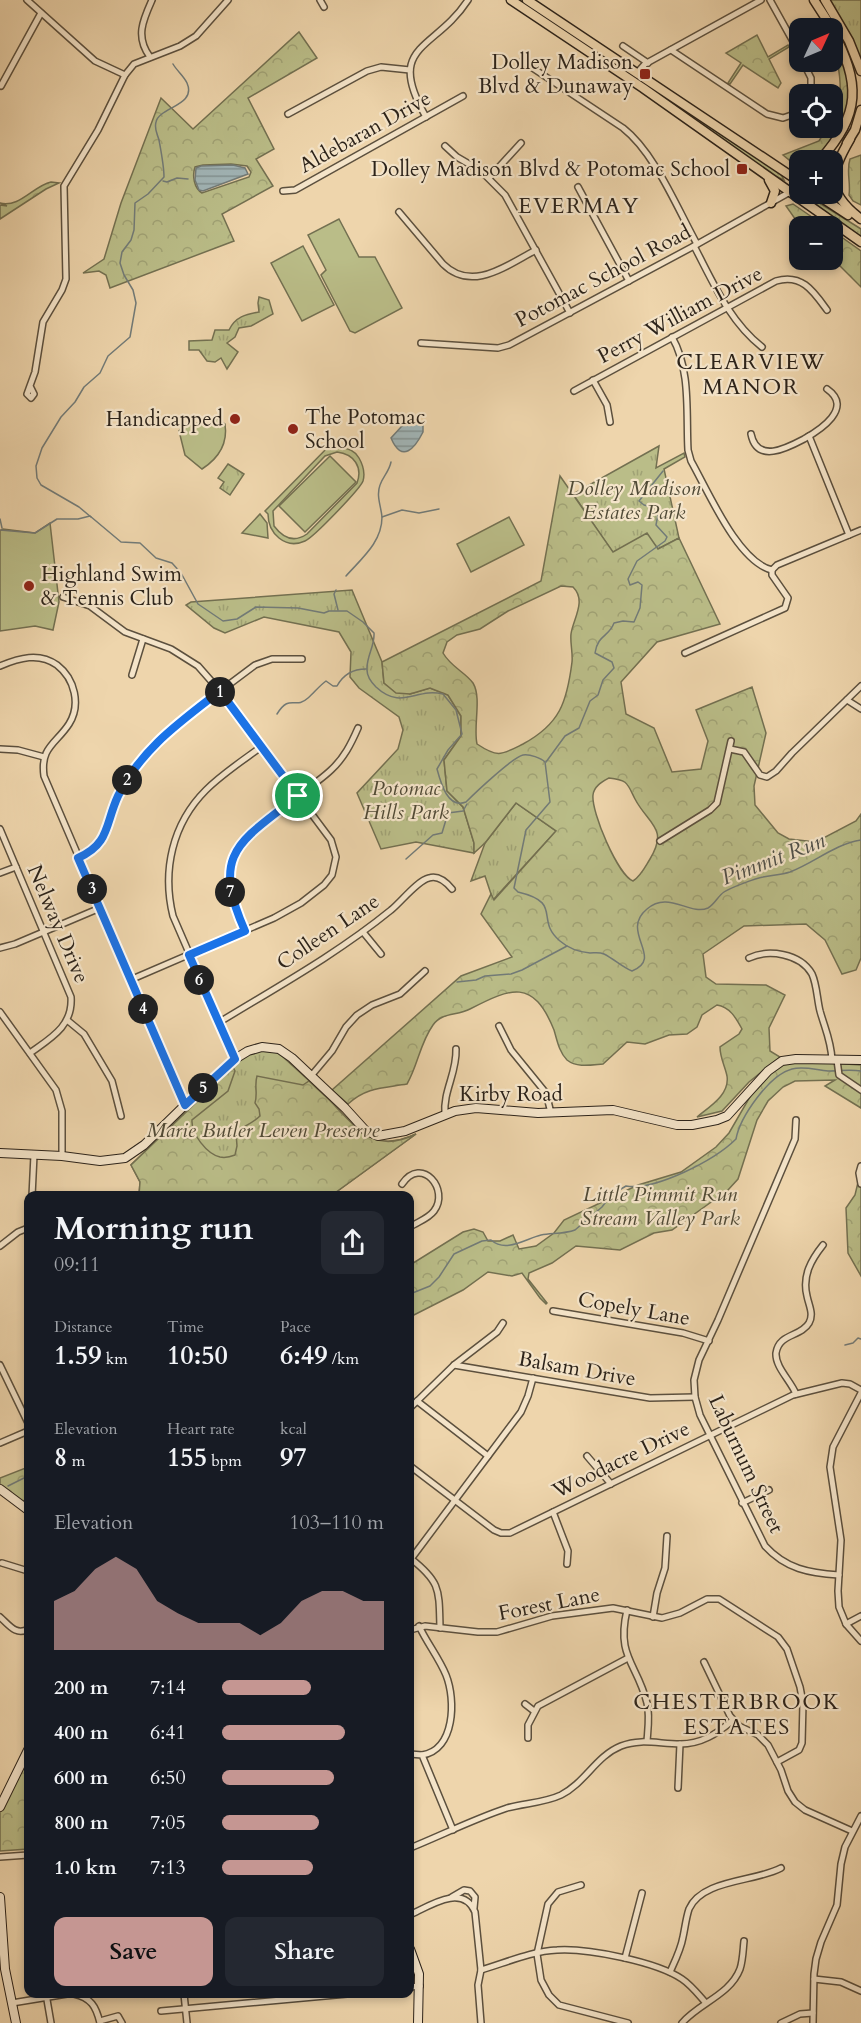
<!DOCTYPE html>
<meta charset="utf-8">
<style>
:root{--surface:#171b24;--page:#242831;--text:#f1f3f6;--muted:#9ea1a6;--accent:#c59692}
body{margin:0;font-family:Cardo,serif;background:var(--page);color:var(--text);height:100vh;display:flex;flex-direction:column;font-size:22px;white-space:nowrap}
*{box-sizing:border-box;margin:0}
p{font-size:20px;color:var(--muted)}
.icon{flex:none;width:33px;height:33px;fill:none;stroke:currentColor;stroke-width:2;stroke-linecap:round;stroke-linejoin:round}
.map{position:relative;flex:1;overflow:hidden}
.panel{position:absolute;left:24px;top:1191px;width:390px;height:807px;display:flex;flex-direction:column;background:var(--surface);border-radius:12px;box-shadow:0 3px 9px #0003}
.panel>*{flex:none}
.needle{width:39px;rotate:46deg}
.controls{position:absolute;left:789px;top:18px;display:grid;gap:12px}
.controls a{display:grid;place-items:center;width:54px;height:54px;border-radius:12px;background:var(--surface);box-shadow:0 3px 9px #0003;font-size:30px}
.pin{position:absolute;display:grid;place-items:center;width:51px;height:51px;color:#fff;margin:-26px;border:3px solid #fff;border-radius:50%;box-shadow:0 2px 6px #0007}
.km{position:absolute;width:30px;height:30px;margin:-15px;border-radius:50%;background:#222;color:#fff;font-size:16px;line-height:30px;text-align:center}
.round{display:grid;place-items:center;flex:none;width:63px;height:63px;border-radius:12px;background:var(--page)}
.summary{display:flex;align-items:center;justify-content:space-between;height:102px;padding:0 30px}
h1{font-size:33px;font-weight:800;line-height:45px}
.metrics{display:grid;grid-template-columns:repeat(3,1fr);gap:9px;height:102px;padding:6px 30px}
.metrics div{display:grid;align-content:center}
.metrics b{font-size:26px;font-weight:800}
.metrics small{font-size:16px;font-weight:400}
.metrics p{font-size:16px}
.chart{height:168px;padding:12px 30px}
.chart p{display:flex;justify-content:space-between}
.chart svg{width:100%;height:108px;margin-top:6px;fill:var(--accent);opacity:.7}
.cta{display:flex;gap:12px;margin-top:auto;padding:12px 30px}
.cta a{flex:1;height:69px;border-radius:12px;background:var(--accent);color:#111;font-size:24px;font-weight:800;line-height:69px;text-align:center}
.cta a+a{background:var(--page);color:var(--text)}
ul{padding:0 30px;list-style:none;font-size:20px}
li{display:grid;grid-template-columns:96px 72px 1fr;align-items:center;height:45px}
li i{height:15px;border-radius:8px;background:var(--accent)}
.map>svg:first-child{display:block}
.grass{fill:url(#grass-tufts);stroke:#737051;stroke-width:1.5}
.forest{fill:url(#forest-crowns);stroke:#737051;stroke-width:1.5;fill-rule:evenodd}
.pitch{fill:#babd88;stroke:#737051;stroke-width:1.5;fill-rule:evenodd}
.water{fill:url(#water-rules);stroke:#727b78;stroke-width:1.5}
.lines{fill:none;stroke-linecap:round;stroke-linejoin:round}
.stream{stroke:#727b78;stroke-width:1.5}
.street-casing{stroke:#5c503e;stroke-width:8}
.secondary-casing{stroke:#2c231a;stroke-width:10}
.primary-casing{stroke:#2c231a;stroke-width:11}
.street{stroke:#f4e4c9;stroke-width:5}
.secondary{stroke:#f4e4c9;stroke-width:8}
.primary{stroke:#eed5ac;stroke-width:8}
.route-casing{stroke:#fff;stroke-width:12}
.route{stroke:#1a73e8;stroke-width:8}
.poi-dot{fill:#8f2418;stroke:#f4e4c9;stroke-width:2}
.labels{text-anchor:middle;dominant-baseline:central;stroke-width:4.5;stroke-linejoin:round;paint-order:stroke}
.poi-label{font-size:21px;fill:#2c231a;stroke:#f4e4c9;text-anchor:end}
.street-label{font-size:21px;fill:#2c231a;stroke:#f4e4c9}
.park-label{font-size:21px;font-style:italic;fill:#504a36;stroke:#f4e4c9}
.neighbourhood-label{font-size:22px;letter-spacing:1.5px;fill:#2c231a;stroke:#f4e4c9}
.water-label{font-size:22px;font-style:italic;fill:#4f4f49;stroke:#f4e4c9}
</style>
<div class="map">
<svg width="861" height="2023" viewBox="0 0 861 2023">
<defs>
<pattern id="grass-tufts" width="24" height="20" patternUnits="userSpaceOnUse" patternTransform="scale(1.5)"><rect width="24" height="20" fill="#babd88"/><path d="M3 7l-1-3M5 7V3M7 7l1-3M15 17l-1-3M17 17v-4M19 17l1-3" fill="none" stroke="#a0a275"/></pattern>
<pattern id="forest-crowns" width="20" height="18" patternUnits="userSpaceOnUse" patternTransform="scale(1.5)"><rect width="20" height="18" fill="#babd88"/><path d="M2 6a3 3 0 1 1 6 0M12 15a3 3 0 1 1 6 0" fill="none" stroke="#a0a275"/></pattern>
<pattern id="water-rules" width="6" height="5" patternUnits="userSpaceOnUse" patternTransform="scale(1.5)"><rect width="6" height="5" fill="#a1b5b7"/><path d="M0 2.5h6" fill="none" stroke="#839394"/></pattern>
</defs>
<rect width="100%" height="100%" fill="#eed5ac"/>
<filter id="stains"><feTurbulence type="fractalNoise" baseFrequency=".00333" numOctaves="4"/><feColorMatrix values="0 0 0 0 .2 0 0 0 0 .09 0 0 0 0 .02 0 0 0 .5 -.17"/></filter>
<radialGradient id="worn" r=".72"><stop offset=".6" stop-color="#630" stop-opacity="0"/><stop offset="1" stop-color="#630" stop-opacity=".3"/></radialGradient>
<g class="grass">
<polygon points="827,0 861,0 861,65"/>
<polygon points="642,81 780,173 784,180 775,176 699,125"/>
<polygon points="805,194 861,229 861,239 805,198"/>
<path d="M259,297L269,300L273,314L251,326L239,328L235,337L227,343L238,352L227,369L221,358L215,362L207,361L199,350H189V341L212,340L215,330H229C235,317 246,314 259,312L258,303Z"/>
<polygon points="659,446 656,468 684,453 685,457 664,469 679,538 658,549 613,553 573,494"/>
<polygon points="228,464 244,474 230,495 220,488 224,482 218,478"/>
<polygon points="352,590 382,662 384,683 410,694 430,688 448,695 461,716 461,736 444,760 447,791 463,807 474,843 474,853 416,842 381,849 357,793 398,749 403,730 399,717 359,688 350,677 351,652 339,632 264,617 225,633 214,628 186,605 191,602"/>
<polygon points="516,803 556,831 493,900 485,876 471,881 485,843"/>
<path d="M259,1050L276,1052L283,1057C300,1072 316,1087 332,1103C358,1129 373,1154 416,1134L332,1195H139L140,1182L131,1165L246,1054Z"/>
</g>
<g class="forest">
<path d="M299,32L317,58L248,98L274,149L256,159L273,186L222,214L234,241L110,288L106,275L99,271L83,273L104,259L121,203L161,98L193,129ZM231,164L247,166L251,172L249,177L202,193C194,188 192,176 195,167L203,165Z"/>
<polygon points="757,35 768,57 788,45 789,47 769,59 781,83 778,88 743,65 730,84 728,83 741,63 726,53"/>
<path d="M839,49L842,52L851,101L834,141L814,160H800L799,168L783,155L819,141L827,128H832C833,118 838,113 839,104C842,85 839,69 835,50Z"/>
<path d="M861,155V205L853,201L849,195C851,183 846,171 850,159Z"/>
<path d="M51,182L59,183L46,189L0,219V205L7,206L0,203C20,208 33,186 51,182Z"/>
<polygon points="793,204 825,226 800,226 786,206"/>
<polygon points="833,231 861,251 861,287 833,259"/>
<path d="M560,476L613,552L647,533L658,549L679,538L720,624L657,642L621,682L626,714L654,728L672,772L701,769L708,741L696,710L752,687L766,733L754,786L755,805L778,833L789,839L816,842L856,821L861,814V958L856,970L842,974L825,940L806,924L744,926L703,954L706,977L716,984L766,985L785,995L769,1028L770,1051L780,1057L749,1082L722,1111L697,1117C709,1107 730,1095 727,1076C725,1066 720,1058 720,1047L739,1034L742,1029C736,1018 730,1007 717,1005L702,1015L697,1027L687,1034L669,1035L645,1044L627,1042L603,1064C591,1065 577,1068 567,1060C559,1052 557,1040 554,1030C533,978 511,988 470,1009C457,1016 442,1012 433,1025C420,1043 418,1065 407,1084C384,1088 366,1087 348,1104L332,1090L461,976L512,957L481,914L491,894L494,900L556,831L516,803L485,843L474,853V843L463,807L447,791L444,760L461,736V716L448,695L430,688L410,694L396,693L384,683L382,662L541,581ZM561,586L573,587C587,601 573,619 571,634C570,643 573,653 572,662C567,702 560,724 523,744C501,755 498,758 477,744C473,726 482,698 473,683C465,672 451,667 443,653L447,642L457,635L480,629L508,611ZM609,778C628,780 627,783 635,799C648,824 669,828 650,859C645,867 641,876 633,881C618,875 591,812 593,795C594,786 602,782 609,778Z"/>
<polygon points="798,1061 861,1065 861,1108 825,1086 835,1080 795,1081 783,1087 768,1101 757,1120 738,1179 728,1190 672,1230 654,1233 620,1250 576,1246 552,1263 529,1273 528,1279 547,1303 546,1304 540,1298 522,1273 512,1276 488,1272 463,1290 410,1317 410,1265 463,1232 474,1229 483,1232 488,1241 500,1241 513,1235 519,1249 536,1246 554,1233 564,1220 638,1185 681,1172 716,1147 729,1133 751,1095 778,1066"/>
<path d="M233,1067L235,1071L228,1091L192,1120C191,1134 207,1154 220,1157C225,1158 230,1157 235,1155L237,1146L236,1132C244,1126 253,1123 260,1116L259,1109L255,1103C258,1093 254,1086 257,1076L303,1085L309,1081C318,1090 328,1098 336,1107C361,1133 377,1153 416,1134L332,1195H139L140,1182L131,1165Z"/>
<polygon points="861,1170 861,1276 848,1253 846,1208 855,1195"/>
<polygon points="28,1467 28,1496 23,1502 0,1487 0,1478"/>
<polygon points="26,1760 28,1761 28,1849 0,1851 0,1812"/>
</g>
<g class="pitch">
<polygon points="339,219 359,257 375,257 402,308 355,333 350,331 321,275 326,270 308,235"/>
<polygon points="303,246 334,305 302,321 271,263"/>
<path d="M216,418L225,424C228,444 219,458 202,469L185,455L179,431L182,427Z"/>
<path d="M333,442L336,445L335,448C345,447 354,449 359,458C363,465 365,474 363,481C360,489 314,537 305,541C285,550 268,533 268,514L265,511ZM337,452C354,454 363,467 357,483L307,534C294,543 283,538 274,526L273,511L325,456Z"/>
<polygon points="330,456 356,482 305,532 279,506"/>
<polygon points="260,514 267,523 268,538 242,533"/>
<polygon points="509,517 524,545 471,572 457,544"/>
<polygon points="50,523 59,602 53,630 35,626 0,631 0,531 3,529 35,533"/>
</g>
<g class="water">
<polygon points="233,165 245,168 248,174 203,191 199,190 195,180 196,168 201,166"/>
<path d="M412,419H418L423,425V432C415,448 402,464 391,438L401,427Z"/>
</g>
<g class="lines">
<g class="stream">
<polyline points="163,181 167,182 177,178 188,179"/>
<path d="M91,517L79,507L41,485L37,478L36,466L42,448L61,417L75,402L84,387L100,373L108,356L130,337L136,303L133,290L124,275L120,263L122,252L131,240L134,230L135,203L148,194L164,177C164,166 161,151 159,140C157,133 154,129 156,122C159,107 197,106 187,83C184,76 177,71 173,64"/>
<path d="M382,517C381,506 376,496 380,485C383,476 389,472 391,462"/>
<polyline points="0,519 2,528"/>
<path d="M0,530L35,533L57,519H78L90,516L121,542L140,543L156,558L172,563L181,573L198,604L223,621L237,619L256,607L298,608L324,613L329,611H347L363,622L374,633C375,646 366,657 367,670C367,677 371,682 376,687C402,711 416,687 443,694L456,710L462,734L448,750L437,769C441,784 448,809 466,802C475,793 513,757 523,755C530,754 541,758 545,762L550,802L526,830L514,888L518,892C564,903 534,919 560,941C568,948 579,952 590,953C595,953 599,952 604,954C614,959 622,967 632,971C665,958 619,932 647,909C668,890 690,916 708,908C715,904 718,896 724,892C730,888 756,878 763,877C772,875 781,875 790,872C814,863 835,844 861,840"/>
<path d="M346,576C362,558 382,542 382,517L402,510L419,513L439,509"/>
<polyline points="336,590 334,594 338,610"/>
<path d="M277,714C290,693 295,710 308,698C314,693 319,686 326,681L333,686H337C343,675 352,669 366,669"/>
<path d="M546,762L565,736L579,728L590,701L598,695L603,680L614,668L612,662L595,653C598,634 609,637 614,623L623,621L634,622L640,608L642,585L638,582L630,585L628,579L637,561L665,541L667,537L656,525L659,509L644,505L639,501L663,471"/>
<polyline points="406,859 433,835 442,833 448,813 463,811 467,804"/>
<polyline points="457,982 476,980 485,976 511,974 522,970 567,946"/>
<path d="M410,1294L430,1286L439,1277L454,1254L482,1241L491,1240C506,1253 525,1239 541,1235C552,1233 564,1234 575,1230L602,1207L611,1195L626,1186C655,1191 715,1160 736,1139C740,1117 769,1075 792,1069C804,1066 816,1070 828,1071C839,1071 850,1069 861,1071"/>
<polyline points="845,1345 853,1343 858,1338 861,1339"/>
<polyline points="8,1486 28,1476"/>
</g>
<g class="street-casing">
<g id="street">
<polyline points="27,0 95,61 125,75"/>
<polyline points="320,0 324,7"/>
<polyline points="770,0 800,54"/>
<polyline points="623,46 648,63"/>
<polyline points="671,50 767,114 783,118 800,112"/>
<path d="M150,57C135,37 143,20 152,0"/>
<path d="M522,61L623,128C655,153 677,208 697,244"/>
<polyline points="803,62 811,78 811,94"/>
<polyline points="636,74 645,64 761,0"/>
<polyline points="1,86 41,13"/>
<polyline points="288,114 367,71 381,67 410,70"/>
<path d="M426,117C384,44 435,51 468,0"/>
<polyline points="445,146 457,157 481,171 505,195 570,313"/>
<polyline points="489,178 521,143"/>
<polyline points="578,187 629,281"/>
<polyline points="283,191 295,190 463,96"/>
<path d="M399,212L443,264C472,293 507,265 536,250"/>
<path d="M694,246C713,282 729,321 762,347"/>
<path d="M672,337C691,370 686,413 688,450L691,461C708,491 738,562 772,570"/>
<polyline points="421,343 498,348 509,345 694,246 790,192"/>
<polyline points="593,380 607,405 610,422"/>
<polyline points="30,386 34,394 31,398 27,394 35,372 43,322 62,290 66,279 64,186 98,130 125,75 134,64 180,46 196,36 228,0"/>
<path d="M574,391L776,281C802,273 814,292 827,310"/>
<path d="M751,434C757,464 787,448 804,439C820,430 854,408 827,389"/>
<polyline points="809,436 849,535"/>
<polyline points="772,570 777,565 861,530"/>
<polyline points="63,597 90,606 125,632 171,649 198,666 220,691 331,840 336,857 332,875 324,885 301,903 274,918 130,980"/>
<polyline points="685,653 785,608 788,598 772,575 772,570"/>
<path d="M0,666C19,658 39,652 57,665C75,679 81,705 69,724C56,744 40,747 44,776L185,1105"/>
<polyline points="132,675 143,639"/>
<polyline points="847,700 861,709"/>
<polyline points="0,749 18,750 44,757"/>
<polyline points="730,749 744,752 760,775 767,777 776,771 792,753 861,686"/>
<path d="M0,829L71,997C73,1026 51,1038 30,1053"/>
<polyline points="660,841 710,810 717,803 731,741"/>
<polyline points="78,858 93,851 101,843 118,796 133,770 151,748 171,728 255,665 272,659 302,659"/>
<polyline points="0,873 16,867"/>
<path d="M245,931C239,917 231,903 230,888C224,830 295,804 331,770C344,758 351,744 358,728"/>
<polyline points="363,932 381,954"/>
<polyline points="0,948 15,944 100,908"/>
<path d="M749,958C768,949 800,953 812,974C817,985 817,999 820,1011C825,1029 831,1040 832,1060"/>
<polyline points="0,1012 56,1090 62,1111 62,1156"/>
<polyline points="67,1020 84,1034 112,1081 121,1116"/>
<path d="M218,1023C277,987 337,954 391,910C400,903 418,880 429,878C438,875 447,883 452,889"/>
<polyline points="499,1026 511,1050 546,1093 551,1113"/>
<path d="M235,1059L173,916C162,871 172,824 206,790C222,774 242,761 261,747"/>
<polyline points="837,1060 839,1075 861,1090"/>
<polyline points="311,1076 332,1051 346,1027 357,1015 372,1005 400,994 425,971"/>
<path d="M445,1114C443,1091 457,1073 456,1049"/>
<path d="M796,1120L795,1139L718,1320L699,1360L694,1380L695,1397L700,1415L765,1546C786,1569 809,1573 839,1575"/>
<polyline points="861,1166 859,1173 861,1184"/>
<path d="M402,1184C422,1155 450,1190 434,1211C428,1219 417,1222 410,1227"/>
<polyline points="32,1196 34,1155"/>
<polyline points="0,1246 18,1232 28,1228"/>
<polyline points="553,1311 683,1333 709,1341"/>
<polyline points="0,1365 28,1423"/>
<polyline points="454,1365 650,1398 695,1397"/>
<polyline points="861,1393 833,1447 830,1467 841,1540 838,1591 839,1607 846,1624 861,1641"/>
<path d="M796,1394C791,1381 775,1367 776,1353C779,1333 801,1337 809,1323C814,1314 809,1306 807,1296C802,1276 811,1260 823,1245"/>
<polyline points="417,1401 488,1456"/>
<polyline points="410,1408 454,1365 497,1332 503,1323"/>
<polyline points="0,1443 28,1431"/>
<polyline points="587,1456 611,1484"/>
<polyline points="410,1466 494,1530 501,1533 510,1533 793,1395 842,1383 850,1384 861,1390"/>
<polyline points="742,1503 769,1490"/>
<polyline points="553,1512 568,1551 567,1564"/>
<path d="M410,1558C441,1582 439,1590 440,1628"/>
<polyline points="411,1559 521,1412 528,1396 533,1378"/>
<polyline points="2,1563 28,1571"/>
<path d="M627,1610C616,1657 637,1663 647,1703C650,1715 648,1728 647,1741"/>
<path d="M0,1617C9,1625 16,1636 28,1629"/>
<polyline points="653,1617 657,1593 665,1568 667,1536"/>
<polyline points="846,1624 861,1616"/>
<path d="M419,1626C427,1643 439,1658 446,1675C456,1700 455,1750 422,1755"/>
<polyline points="410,1630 425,1626 478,1632 497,1632 552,1616 613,1608 662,1618 680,1613 707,1599 719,1599 778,1637 787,1649 800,1687 803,1703 802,1743 799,1750 777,1762"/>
<polyline points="704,1662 730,1716 739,1726 758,1735 768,1745 781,1770 788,1791 795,1802 805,1810 852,1831"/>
<polyline points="525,1704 534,1711"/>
<polyline points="528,1738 528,1725 538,1706 628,1658"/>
<polyline points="410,1754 422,1755 453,1830"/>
<polyline points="678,1788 680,1744"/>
<path d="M410,1848C442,1835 474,1819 507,1808C525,1803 544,1803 561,1795C585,1783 596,1756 621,1746C641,1738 659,1744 680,1744C701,1744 717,1734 733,1720"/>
<polyline points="0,1857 28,1855"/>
<polyline points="581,1885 558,1892 548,1904 537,1954 541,1980 549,1995 559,2005 628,2023"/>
<polyline points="452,1897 464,1890 470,1891 475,1897 474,1908"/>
<path d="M410,1915C429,1906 463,1883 475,1912L481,1970L478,1985L481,2023"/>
<polyline points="625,1958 642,1893"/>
<path d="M481,1970C505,1963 532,1951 557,1950C588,1948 657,1962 682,1979C691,1985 698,1994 705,2002"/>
<path d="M670,1972C675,1961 681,1949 683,1937C685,1928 686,1918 689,1909C702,1879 755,1882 781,1868"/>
<polyline points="814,1979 841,1982 861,1991"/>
<polyline points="410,1987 420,1986"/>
<polyline points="46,1994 51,2023"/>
<path d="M74,1994C91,1998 96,2006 100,2023"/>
<polyline points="184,1994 187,2023"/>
<polyline points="12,2003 67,1994"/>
<polyline points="161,2011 347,1994"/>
<polyline points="100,2021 118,2016 122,2023"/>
<path d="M682,2023C699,2003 730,1995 740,1969C743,1960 743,1950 744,1941"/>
<polyline points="781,2023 800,2014 813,2013"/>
<polyline points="813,2023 814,1974 816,1959 821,1942 837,1905 841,1864 845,1847 861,1816"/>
</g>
</g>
<g class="secondary-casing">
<g id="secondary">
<polyline points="0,1153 62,1156 100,1161 125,1158 144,1145 185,1105 235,1059 248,1051 262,1047 279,1049 292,1058 345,1108 365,1130 378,1136 405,1131 455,1111 476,1108 538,1113 613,1110 677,1125 692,1125 717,1120 727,1116 768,1071 782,1061 796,1059 861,1060"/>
<polyline points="0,1489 28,1510"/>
<polyline points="0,1807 28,1750"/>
<polyline points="0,1897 5,1969 16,2023"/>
<polyline points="410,1949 419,1974 418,2023"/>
</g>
</g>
<g class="primary-casing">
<g id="primary">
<polyline points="511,0 643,88 861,242"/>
<polyline points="527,0 800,182"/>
<polyline points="814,0 832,28"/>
<polyline points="825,0 849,41 861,71"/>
<path d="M850,139C830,174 825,192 861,219"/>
<polyline points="847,143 855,130 861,110"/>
<path d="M820,160C861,114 861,84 832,29"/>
<polyline points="769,180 775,191 771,203"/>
<polyline points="816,194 848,215"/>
</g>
</g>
<use href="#street" class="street"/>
<use href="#secondary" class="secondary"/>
<use href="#primary" class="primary"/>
</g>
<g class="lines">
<g class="route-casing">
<path id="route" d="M220,691L298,796C240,842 210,852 245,931L189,955L235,1059L185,1105L78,858C110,844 105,824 118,796C141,749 180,722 220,691Z"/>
</g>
<use href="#route" class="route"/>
</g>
<g class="poi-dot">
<rect x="639" y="68" width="12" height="12" rx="3"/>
<rect x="736" y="163" width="12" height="12" rx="3"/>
<circle cx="235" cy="419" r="6"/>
<circle cx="293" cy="429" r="6"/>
<circle cx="29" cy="586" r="6"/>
</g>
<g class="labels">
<g class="poi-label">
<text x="633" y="62">Dolley Madison<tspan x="633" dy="24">Blvd &amp; Dunaway</tspan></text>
<text x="730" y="169">Dolley Madison Blvd &amp; Potomac School</text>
<text x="305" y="417" text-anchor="start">The Potomac<tspan x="305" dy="24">School</tspan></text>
<text x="223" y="419">Handicapped</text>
<text x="41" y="574" text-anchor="start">Highland Swim<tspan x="41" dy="24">&amp; Tennis Club</tspan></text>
</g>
<g class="street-label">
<text transform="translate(365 132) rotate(-29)">Aldebaran Drive</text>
<text transform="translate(603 276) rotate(-28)">Potomac School Road</text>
<text transform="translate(680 315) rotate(-28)">Perry William Drive</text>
<text transform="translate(58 924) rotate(67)">Nelway Drive</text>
<text transform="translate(328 932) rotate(-34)">Colleen Lane</text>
<text x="511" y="1094">Kirby Road</text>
<text transform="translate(634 1309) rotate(10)">Copely Lane</text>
<text transform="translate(577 1369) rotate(10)">Balsam Drive</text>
<text transform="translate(621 1460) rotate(-26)">Woodacre Drive</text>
<text transform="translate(746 1464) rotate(65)">Laburnum Street</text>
<text transform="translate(549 1604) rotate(-11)">Forest Lane</text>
</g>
<g class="park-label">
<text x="634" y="488">Dolley Madison<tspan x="634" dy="24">Estates Park</tspan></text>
<text x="406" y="788">Potomac<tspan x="406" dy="24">Hills Park</tspan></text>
<text x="263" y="1130">Marie Butler Leven Preserve</text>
<text x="660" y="1194">Little Pimmit Run<tspan x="660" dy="24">Stream Valley Park</tspan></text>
</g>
<g class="neighbourhood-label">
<text x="579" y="206">EVERMAY</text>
<text x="751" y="362">CLEARVIEW<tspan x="751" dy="25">MANOR</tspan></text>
<text x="737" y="1702">CHESTERBROOK<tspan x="737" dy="25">ESTATES</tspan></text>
</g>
<g class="water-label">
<text transform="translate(773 859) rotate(-21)">Pimmit Run</text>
</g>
</g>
<rect width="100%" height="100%" filter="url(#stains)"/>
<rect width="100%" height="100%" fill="url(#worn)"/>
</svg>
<div class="controls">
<a><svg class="needle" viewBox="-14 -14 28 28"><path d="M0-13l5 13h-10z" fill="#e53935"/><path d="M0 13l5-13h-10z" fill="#9ea1a6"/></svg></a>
<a><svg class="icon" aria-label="locate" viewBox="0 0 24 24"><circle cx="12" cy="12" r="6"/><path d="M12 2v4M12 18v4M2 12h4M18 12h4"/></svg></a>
<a>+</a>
<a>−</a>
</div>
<div class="pin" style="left:298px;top:796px;background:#1e9e55"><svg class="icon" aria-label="arrive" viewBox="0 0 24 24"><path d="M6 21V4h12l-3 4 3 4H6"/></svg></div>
<b class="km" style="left:220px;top:692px">1</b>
<b class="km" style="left:127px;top:780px">2</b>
<b class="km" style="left:92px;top:889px">3</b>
<b class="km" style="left:143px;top:1009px">4</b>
<b class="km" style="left:203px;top:1088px">5</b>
<b class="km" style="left:199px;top:980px">6</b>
<b class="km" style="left:230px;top:892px">7</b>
<section class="panel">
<div class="summary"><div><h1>Morning run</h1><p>09:11</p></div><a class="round"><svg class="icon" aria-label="share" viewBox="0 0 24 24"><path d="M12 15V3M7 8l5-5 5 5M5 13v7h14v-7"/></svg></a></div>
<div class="metrics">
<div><p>Distance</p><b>1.59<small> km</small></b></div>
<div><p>Time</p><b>10:50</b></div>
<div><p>Pace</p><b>6:49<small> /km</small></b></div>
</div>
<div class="metrics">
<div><p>Elevation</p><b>8<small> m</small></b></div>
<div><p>Heart rate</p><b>155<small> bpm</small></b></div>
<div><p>kcal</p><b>97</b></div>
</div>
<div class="chart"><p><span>Elevation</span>103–110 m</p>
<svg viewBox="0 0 160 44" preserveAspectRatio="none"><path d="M0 44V24L10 20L20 11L30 6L40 11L50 24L60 29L70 33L80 33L90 33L100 38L110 33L120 24L130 20L140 20L150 24L160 24V44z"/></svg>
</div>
<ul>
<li><b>200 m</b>7:14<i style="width:55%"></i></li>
<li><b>400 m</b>6:41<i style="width:76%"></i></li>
<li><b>600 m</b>6:50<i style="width:69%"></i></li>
<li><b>800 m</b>7:05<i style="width:60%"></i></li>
<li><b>1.0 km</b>7:13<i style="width:56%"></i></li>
</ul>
<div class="cta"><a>Save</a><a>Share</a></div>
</section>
</div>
